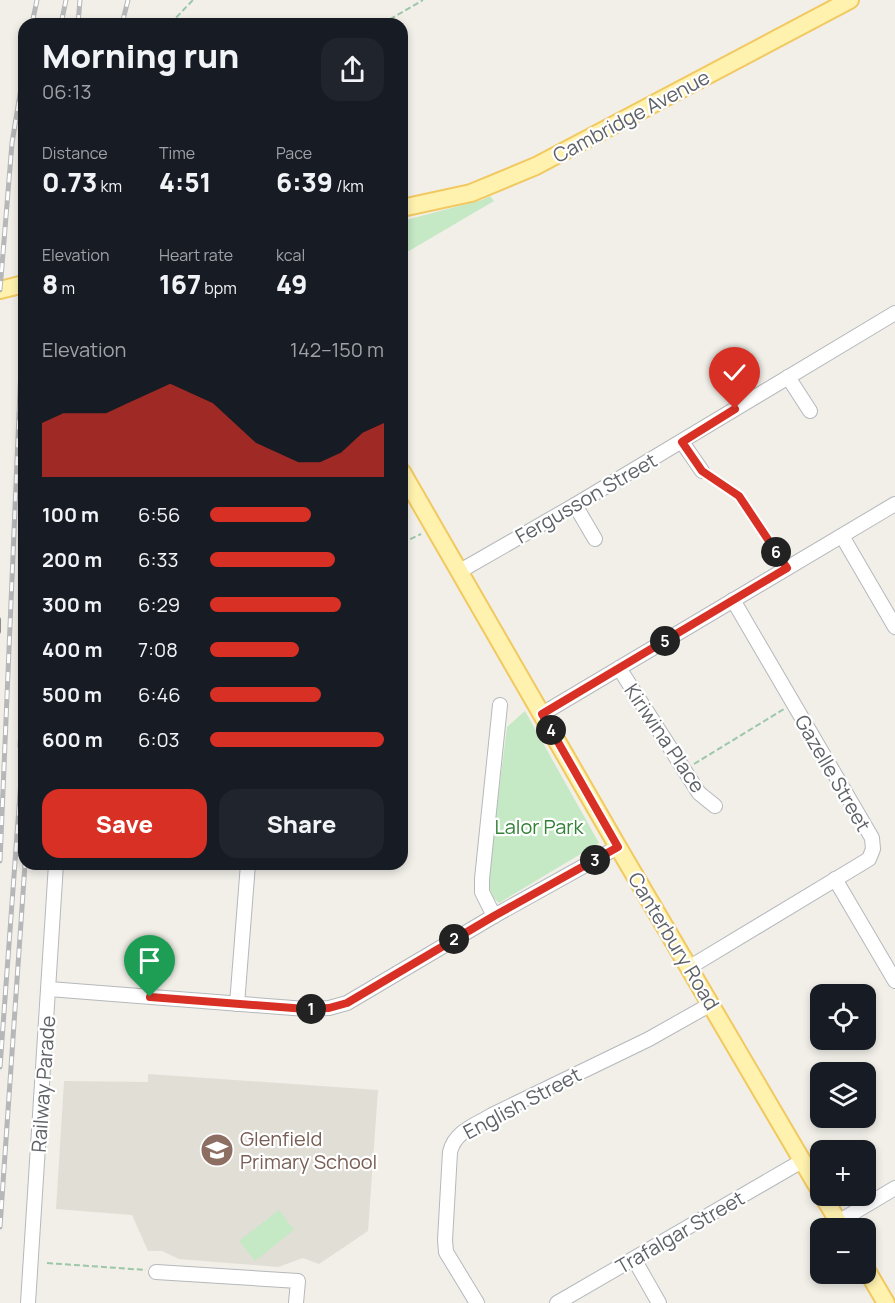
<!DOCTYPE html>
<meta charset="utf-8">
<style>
:root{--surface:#171b24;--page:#20242c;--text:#f1f3f6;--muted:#9ea1a6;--accent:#d93025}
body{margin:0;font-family:Manrope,sans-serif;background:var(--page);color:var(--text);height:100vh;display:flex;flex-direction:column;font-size:22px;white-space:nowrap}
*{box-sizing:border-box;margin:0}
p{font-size:20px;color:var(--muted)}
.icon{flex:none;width:33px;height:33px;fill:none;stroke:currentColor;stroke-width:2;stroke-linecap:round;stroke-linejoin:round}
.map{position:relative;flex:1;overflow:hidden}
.drawer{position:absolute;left:18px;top:18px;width:390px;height:852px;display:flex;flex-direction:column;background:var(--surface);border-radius:18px;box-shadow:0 3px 9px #0003}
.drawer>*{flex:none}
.fabs{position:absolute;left:810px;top:984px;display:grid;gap:12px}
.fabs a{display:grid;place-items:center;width:66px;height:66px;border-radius:12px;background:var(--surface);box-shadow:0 3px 9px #0003;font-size:30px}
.pin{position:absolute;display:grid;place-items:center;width:51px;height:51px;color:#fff;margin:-62px -26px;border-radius:50% 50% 50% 0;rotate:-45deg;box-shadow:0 0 6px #0007}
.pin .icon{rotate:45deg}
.km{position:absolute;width:30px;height:30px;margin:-15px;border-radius:50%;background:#222;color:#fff;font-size:16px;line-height:30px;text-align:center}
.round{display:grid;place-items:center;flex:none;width:63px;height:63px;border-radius:18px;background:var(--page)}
.summary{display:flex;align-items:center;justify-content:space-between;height:102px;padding:0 24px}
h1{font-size:33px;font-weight:800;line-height:45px}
.metrics{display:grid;grid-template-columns:repeat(3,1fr);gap:9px;height:102px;padding:6px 24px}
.metrics div{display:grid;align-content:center}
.metrics b{font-size:26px;font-weight:800}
.metrics small{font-size:16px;font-weight:400}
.metrics p{font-size:16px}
.chart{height:168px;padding:12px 24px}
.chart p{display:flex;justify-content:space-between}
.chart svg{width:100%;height:108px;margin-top:6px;fill:var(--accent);opacity:.7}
.action{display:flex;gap:12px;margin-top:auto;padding:12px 24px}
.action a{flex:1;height:69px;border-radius:18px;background:var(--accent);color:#fff;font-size:24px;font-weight:800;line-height:69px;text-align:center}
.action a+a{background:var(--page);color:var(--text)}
ul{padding:0 24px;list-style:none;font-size:20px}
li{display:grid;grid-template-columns:96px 72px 1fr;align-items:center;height:45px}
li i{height:15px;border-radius:8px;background:var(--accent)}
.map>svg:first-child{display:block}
.education{fill:#e1ded6}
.green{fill:#c5e8c5}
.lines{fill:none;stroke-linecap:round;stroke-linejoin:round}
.minor-casing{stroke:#b5b8bc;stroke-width:16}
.major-casing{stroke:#f2c960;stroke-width:20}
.path{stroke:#9cc7a9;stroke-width:2;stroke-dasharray:6 3;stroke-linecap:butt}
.minor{stroke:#fff;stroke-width:14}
.major{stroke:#fff2af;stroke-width:16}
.rail-casing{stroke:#b6b7b8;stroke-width:5}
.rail{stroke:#fff;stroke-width:3;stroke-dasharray:9;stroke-linecap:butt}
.shaded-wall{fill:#8f8d8a}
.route-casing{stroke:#fff;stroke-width:12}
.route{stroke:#d93025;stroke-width:8}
.labels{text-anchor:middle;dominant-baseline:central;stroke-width:4.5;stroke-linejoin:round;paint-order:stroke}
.street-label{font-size:20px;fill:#5f6368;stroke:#fff}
.park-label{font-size:20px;fill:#348238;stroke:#fff}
.education-label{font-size:20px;fill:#785e54;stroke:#fff;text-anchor:start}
</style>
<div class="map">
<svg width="895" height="1303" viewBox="0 0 895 1303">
<rect width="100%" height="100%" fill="#f1efe8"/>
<polygon class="education" points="148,1074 378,1090 368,1231 319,1264 303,1258 278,1267 179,1259 162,1251 148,1251 132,1215 56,1209 64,1081 148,1082"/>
<g class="green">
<polygon points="490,196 494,201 402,255 402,221 482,200"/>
<path d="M525,711L599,843L499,903C491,897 489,888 488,878L507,727Z"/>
<polygon points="279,1210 294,1230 255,1261 239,1241"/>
</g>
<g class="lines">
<g class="minor-casing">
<g id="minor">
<polyline points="788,377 810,411"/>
<polyline points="682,442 702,471"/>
<polyline points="575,505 595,539"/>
<polyline points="842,536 895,627"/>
<polyline points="460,571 575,505 895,313"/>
<polyline points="619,668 699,793 715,806"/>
<polyline points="542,714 895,504"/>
<polyline points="835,879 895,981"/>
<polyline points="494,916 482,892 482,879 500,705"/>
<polyline points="690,967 869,859 873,849 872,838 733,600"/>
<polyline points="49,989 306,1009 329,1008 347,1003 494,916 618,847"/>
<polyline points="237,1004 248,864"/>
<polyline points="838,1222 895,1188"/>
<polyline points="634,1259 659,1303"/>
<polyline points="156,1272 298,1281 296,1303"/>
<polyline points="28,1303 56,864"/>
<path d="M477,1303L446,1252L445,1240L450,1152C455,1131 476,1125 492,1115L649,1039L711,1004"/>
<polyline points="557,1303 802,1161"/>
</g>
</g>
<g class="major-casing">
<g id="major">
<polyline points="402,208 471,193 536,166 850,0"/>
<polyline points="0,290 24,284"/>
<polyline points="402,472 618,847 820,1191"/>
<polyline points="823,1196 842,1228"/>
<polyline points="866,1269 886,1303"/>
</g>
</g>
<g class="path">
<polyline points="170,24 193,0"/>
<polyline points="382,24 423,0"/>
<polyline points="711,477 739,496 780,559"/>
<polyline points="402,543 421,534"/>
<polyline points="694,764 784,709"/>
<polyline points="47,1263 146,1270"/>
</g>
<use href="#minor" class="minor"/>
<use href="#major" class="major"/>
<g class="rail-casing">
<g id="rail">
<polyline points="32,24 37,0"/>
<polyline points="61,24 66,0"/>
<polyline points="78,24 80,0"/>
<polyline points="122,24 128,0"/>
<polyline points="0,290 12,143 24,70"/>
<polyline points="20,746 24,689"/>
<polyline points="0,861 24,297"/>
<polyline points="0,1067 24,739"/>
<polyline points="0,1227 25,864"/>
</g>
</g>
<use href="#rail" class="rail"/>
</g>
<polygon class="shaded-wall" points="0,617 1,619 1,634 0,632"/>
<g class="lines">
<g class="route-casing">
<polyline id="route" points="150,997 306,1009 329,1008 347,1003 494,916 618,847 542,714 787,568 739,496 702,471 682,442 735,409"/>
</g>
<use href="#route" class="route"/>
</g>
<defs>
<g id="school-disc" transform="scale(1.725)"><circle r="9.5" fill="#8d6e63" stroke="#fff"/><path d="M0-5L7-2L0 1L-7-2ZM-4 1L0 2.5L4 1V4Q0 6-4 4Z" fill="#fff"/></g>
</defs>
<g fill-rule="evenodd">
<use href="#school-disc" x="217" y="1150"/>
</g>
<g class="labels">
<g class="street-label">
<text transform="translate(631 116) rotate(-28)">Cambridge Avenue</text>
<text transform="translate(586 498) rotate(-30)">Fergusson Street</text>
<text transform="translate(665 738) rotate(56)">Kiriwina Place</text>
<text transform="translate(833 773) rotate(60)">Gazelle Street</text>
<text transform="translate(674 941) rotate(59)">Canterbury Road</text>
<text transform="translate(43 1084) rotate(-86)">Railway Parade</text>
<text transform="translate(522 1103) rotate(-28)">English Street</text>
<text transform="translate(680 1232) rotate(-30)">Trafalgar Street</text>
</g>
<g class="park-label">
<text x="539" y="826">Lalor Park</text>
</g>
<g class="education-label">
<text x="240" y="1138">Glenfield<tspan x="240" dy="23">Primary School</tspan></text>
</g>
</g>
</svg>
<div class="fabs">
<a><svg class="icon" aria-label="locate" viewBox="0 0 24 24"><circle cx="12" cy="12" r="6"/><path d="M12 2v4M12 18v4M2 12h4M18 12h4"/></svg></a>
<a><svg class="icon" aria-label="layers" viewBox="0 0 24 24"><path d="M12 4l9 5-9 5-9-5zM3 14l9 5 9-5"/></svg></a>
<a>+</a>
<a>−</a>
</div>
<div class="pin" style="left:150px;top:997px;background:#1e9e55"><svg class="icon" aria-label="arrive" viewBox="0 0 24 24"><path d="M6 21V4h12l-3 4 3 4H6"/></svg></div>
<div class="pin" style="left:735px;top:409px;background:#d93025"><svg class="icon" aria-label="check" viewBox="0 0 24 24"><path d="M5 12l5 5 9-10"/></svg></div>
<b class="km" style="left:311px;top:1009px">1</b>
<b class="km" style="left:454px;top:939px">2</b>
<b class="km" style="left:595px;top:860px">3</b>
<b class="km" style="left:551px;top:730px">4</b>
<b class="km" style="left:665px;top:641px">5</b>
<b class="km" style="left:776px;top:552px">6</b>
<section class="drawer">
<div class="summary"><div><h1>Morning run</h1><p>06:13</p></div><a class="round"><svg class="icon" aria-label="share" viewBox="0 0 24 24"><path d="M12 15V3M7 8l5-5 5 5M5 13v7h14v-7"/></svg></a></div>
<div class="metrics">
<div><p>Distance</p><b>0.73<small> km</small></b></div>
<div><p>Time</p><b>4:51</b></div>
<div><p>Pace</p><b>6:39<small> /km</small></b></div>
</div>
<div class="metrics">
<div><p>Elevation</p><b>8<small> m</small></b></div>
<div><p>Heart rate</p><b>167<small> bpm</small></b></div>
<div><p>kcal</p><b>49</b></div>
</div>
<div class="chart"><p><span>Elevation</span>142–150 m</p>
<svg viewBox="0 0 160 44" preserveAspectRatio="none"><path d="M0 44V22L10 18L20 18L30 18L40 14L50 10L60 6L70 10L80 14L90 22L100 30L110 34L120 38L130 38L140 34L150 26L160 22V44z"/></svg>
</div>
<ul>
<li><b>100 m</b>6:56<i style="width:58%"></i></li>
<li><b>200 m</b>6:33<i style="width:72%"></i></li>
<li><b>300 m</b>6:29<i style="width:75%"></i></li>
<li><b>400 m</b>7:08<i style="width:51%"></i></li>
<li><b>500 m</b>6:46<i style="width:64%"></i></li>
<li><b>600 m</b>6:03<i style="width:100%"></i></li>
</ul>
<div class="action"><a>Save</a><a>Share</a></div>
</section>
</div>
